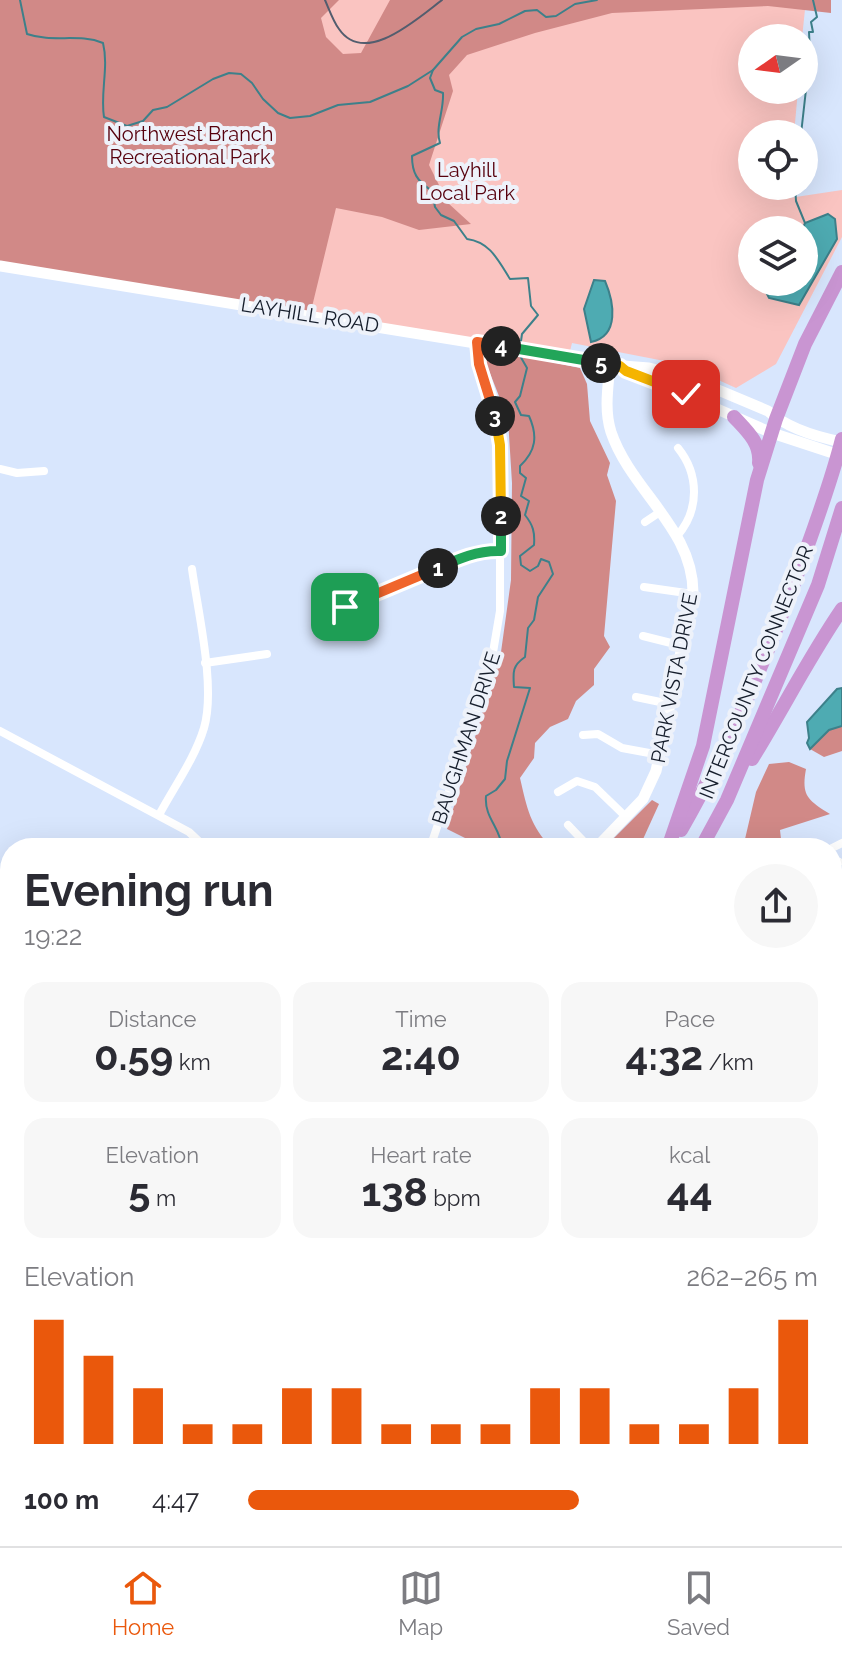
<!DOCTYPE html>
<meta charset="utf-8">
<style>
:root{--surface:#fff;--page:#f7f7f7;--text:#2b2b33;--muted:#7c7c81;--line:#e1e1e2;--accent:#ea580c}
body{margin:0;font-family:Raleway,sans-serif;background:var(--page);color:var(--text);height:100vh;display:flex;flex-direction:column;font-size:30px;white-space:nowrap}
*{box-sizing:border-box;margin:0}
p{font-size:26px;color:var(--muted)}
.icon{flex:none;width:44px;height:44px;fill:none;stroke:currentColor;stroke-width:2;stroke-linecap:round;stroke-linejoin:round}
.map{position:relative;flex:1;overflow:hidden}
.side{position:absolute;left:0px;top:838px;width:842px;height:708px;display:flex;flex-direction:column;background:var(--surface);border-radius:32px 32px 0 0;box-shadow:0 8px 32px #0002}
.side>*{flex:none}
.needle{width:52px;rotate:256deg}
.fabs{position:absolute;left:738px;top:24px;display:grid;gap:16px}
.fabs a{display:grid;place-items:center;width:80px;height:80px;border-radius:50%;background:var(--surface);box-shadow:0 8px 32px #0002;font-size:40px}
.pin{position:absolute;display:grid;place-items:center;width:68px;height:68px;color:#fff;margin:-34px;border-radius:16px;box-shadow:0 4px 12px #0006}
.km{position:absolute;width:40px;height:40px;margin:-20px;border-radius:50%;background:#222;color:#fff;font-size:22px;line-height:40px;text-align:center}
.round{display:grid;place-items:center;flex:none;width:84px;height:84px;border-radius:42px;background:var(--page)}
.summary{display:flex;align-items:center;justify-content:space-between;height:136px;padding:0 24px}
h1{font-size:44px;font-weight:700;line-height:60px}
.metrics{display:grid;grid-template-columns:repeat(3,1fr);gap:12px;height:136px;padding:8px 24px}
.metrics div{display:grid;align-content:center;border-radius:20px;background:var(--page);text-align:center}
.metrics b{font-size:40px;font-weight:700}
.metrics small{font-size:22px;font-weight:400}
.metrics p{font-size:22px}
.chart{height:224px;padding:16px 24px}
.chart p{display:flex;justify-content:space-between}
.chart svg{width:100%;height:144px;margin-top:8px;stroke:var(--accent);stroke-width:6}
ul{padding:0 24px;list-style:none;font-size:26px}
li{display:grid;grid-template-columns:128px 96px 1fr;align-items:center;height:60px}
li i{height:20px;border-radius:10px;background:var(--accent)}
.tab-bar{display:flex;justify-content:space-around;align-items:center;height:112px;border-top:2px solid var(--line);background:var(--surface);font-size:22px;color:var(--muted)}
.tab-bar a{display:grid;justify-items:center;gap:4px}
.tab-bar .active{color:var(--accent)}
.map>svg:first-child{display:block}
.green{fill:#fac4c1;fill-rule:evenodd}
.forest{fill:#d18987}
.water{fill:#4eabb2;stroke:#3d808a;stroke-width:2}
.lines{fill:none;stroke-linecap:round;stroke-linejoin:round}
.stream{stroke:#3d808a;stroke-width:2}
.street{stroke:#fff;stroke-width:8}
.secondary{stroke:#fff;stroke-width:11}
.highway{stroke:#c995d2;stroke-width:14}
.tram{stroke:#535d6e;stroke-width:2}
.split-1-casing{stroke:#fff;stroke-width:16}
.split-2-casing{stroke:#fff;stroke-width:16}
.split-3-casing{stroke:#fff;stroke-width:16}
.split-4-casing{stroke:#fff;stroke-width:16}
.split-5-casing{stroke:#fff;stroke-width:16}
.split-6-casing{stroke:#fff;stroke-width:16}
.split-1{stroke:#f0652b;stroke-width:10}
.split-2{stroke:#22a559;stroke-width:10}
.split-3{stroke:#f5b400;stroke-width:10}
.split-4{stroke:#f0652b;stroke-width:10}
.split-5{stroke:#22a559;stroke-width:10}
.split-6{stroke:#f5b400;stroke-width:10}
.labels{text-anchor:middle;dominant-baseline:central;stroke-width:8;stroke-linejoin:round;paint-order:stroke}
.park-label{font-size:20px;fill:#57000d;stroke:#eef2fa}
.street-label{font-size:20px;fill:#151d2b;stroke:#eef2fa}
</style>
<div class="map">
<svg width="842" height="1546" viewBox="0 0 842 1546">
<rect width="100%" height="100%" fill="#d8e6fd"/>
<g class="green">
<path d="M0,0H806L802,38H752V90H798L794,134H752V186H789V198L842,190V237L776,364L736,388L685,365L572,343L570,351L531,348L90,277ZM752,230H804V282H752Z"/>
<polygon points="519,1536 602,1536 610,1546 522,1546"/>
</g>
<g class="forest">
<polygon points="0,0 339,0 321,18 326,37 343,54 361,53 390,0 831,0 831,13 768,6 612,13 535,33 467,55 449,75 453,91 429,165 448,203 471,224 419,230 382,217 336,208 310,315 0,266"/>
<path d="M494,350L580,368L587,384L590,421L610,463L607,475L616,501L604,636L610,647L594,669V685L576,701L568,719L550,727L535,743L534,758L520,778C527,808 530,826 552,848H485L447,829L501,652L511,580L512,483L508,419L484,358Z"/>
<polygon points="842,726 842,751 824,757 810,749 829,730"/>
<path d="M789,762L806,769C801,796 808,800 830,814L780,830L782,848H740L745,839L756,792L769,764Z"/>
<polygon points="652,800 659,804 639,848 604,848"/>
<polygon points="10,997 10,1108 0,1109 0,1046 9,1043 4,999"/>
<polygon points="10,1237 10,1299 0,1306 0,1242"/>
<polygon points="10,1481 10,1536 106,1536 107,1546 0,1546 0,1483"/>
</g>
<g class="water">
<polygon points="828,214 835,219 837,239 799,305 769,298 761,282 804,282 804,230 802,230 805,223"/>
<path d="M594,280L605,281C614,302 620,336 591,342L584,309Z"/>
<polygon points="842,688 842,726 829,730 810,749 807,743 809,738 807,722 837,689"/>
</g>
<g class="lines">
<g class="stream">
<path d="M20,0L27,34C53,43 79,33 103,43C109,67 100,93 104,117L127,126L143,121L153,110L167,107L213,79L229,73L241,74L252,83L263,99L278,113L290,118L310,116L338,105L370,102L408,86L433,70L462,37L476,29L499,24L525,11L537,10L546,17L556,16L575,4L597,0"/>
<path d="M433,70L430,78L435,90L443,93C444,111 435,127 440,143L412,156C412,173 417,181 432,191L435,207L441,215L454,221L467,239C490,242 498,260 510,279L528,278L531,306L538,315L522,334L520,348"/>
<polyline points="801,134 810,54 809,32 813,32 811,22 817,17 813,0"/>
<polyline points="795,186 796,201 805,223"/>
<path d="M502,848C501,828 484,818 486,796L496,790L505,779L507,761L530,688L514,687C513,672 512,666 525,657L528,628L534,620L538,597L553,574L549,562L541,559L538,566L530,571L521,565L520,556L534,545C535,532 533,525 525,515L529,501L521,496L526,478L520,473V466C536,451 538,436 529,416L521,415L515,402L520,396L527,368L519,354"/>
<polyline points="0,1256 10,1245"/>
<polyline points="0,1498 8,1503 10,1509"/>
<polyline points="50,1536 48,1542 50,1546"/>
</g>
<g class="street">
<polyline points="0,469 17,473 44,471"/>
<polyline points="645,522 660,512"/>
<path d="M677,536C700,510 699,474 678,448"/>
<polyline points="644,587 693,594"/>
<path d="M345,607C383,591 463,549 501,551"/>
<polyline points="643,636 683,646"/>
<polyline points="205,663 267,654"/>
<polyline points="636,697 670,704"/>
<polyline points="0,731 189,832 206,848"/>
<polyline points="583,735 598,734 622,748 660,755"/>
<polyline points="558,792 577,781 595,787 626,817"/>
<path d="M159,815C174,787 195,758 204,728C216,687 198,612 192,569"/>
<polyline points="568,825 590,848"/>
<polyline points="430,848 490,670 500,611 500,445 494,415 479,364 477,342"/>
<polyline points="832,848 842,843"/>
<polyline points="832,866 839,862"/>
<polyline points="832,922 842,919"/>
<polyline points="832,927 837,950 832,965"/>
<polyline points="0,959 10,957"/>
<polyline points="832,977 842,981"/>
<polyline points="832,1085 842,1108"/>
<polyline points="0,1153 10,1153"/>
<polyline points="832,1209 842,1192"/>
<polyline points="832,1522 842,1517"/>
<polyline points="154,1546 159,1536"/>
<polyline points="808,1546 816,1536"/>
</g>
<g class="secondary">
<path d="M0,266L610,365L649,368L692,379L768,411C787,428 817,437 842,442"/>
<polyline points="621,367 772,433 842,456"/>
<path d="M596,848L643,799L656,771L693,594C694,529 631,491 611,432C604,410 608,387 610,365"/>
<polyline points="832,1244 842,1251"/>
<polyline points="832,1360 842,1348"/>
<polyline points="623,1536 633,1546"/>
<polyline points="245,1546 251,1536"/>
<polyline points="668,1546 677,1536"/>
</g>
<g class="highway">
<path d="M734,417C747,431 761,443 759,463"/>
<path d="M752,759C783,709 809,657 842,609"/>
<path d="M681,830C731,743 770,650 804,556C818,517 832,479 842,439"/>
<polyline points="668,848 703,746 757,480 776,419 805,344 842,272"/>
<polyline points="701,848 727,800 818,585 842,508"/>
<polyline points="295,1546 301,1536"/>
<polyline points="322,1546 328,1536"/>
</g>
<path class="tram" d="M325,0C329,9 333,21 339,29C365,67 418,18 442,0"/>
</g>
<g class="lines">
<g class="split-1-casing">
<polyline id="split-1" points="345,607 438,568"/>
</g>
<g class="split-2-casing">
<path id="split-2" d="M438,568C458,559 478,550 501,551V516"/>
</g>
<g class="split-3-casing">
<polyline id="split-3" points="495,416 500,445 501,516"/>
</g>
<g class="split-4-casing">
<polyline id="split-4" points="495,416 479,364 477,342 501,346"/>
</g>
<g class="split-5-casing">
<polyline id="split-5" points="501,346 601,363"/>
</g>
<g class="split-6-casing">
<polyline id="split-6" points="601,363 620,366 626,371 686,394"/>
</g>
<use href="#split-1" class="split-1"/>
<use href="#split-2" class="split-2"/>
<use href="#split-3" class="split-3"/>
<use href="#split-4" class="split-4"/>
<use href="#split-5" class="split-5"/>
<use href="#split-6" class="split-6"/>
</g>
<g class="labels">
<g class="park-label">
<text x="190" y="134">Northwest Branch<tspan x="190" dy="23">Recreational Park</tspan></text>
<text x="467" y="170">Layhill<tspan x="467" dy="23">Local Park</tspan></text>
</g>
<g class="street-label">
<text transform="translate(310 315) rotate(9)">LAYHILL ROAD</text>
<text transform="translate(756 672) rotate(-68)">INTERCOUNTY CONNECTOR</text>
<text transform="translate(674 678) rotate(-79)">PARK VISTA DRIVE</text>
<text transform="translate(466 738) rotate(-72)">BAUGHMAN DRIVE</text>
</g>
</g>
</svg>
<div class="fabs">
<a><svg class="needle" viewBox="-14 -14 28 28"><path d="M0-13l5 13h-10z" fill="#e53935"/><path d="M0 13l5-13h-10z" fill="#7c7c81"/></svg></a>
<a><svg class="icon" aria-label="locate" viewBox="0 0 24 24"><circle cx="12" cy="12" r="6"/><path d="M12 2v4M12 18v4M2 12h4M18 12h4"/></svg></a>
<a><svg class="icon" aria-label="layers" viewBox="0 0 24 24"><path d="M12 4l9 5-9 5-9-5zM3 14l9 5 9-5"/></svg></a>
</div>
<div class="pin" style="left:345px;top:607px;background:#1e9e55"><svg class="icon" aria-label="arrive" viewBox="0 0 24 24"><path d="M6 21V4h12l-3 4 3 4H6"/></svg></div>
<div class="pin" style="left:686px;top:394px;background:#d93025"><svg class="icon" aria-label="check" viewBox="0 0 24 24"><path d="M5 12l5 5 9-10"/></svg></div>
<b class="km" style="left:438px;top:568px">1</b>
<b class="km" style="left:501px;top:516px">2</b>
<b class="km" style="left:495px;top:416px">3</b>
<b class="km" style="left:501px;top:346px">4</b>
<b class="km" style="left:601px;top:363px">5</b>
<section class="side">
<div class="summary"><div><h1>Evening run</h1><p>19:22</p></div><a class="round"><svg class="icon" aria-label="share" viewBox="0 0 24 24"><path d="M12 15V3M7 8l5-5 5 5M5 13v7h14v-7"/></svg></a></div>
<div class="metrics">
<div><p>Distance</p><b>0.59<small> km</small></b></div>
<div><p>Time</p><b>2:40</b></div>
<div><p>Pace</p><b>4:32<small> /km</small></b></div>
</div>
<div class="metrics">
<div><p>Elevation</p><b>5<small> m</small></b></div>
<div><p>Heart rate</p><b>138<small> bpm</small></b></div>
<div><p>kcal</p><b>44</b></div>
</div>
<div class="chart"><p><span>Elevation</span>262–265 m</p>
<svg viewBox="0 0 160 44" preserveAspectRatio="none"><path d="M5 44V6M15 44V17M25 44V27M35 44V38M45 44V38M55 44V27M65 44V27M75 44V38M85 44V38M95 44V38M105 44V27M115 44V27M125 44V38M135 44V38M145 44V27M155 44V6"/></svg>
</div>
<ul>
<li><b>100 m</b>4:47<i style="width:58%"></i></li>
</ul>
</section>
</div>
<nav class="tab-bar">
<a class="active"><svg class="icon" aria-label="home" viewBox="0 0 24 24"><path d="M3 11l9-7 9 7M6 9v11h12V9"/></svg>Home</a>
<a><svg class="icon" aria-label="map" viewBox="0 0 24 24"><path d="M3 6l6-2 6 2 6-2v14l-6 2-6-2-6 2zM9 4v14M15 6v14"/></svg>Map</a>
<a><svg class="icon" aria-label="saved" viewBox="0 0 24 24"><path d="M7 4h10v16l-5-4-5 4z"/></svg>Saved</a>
</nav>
